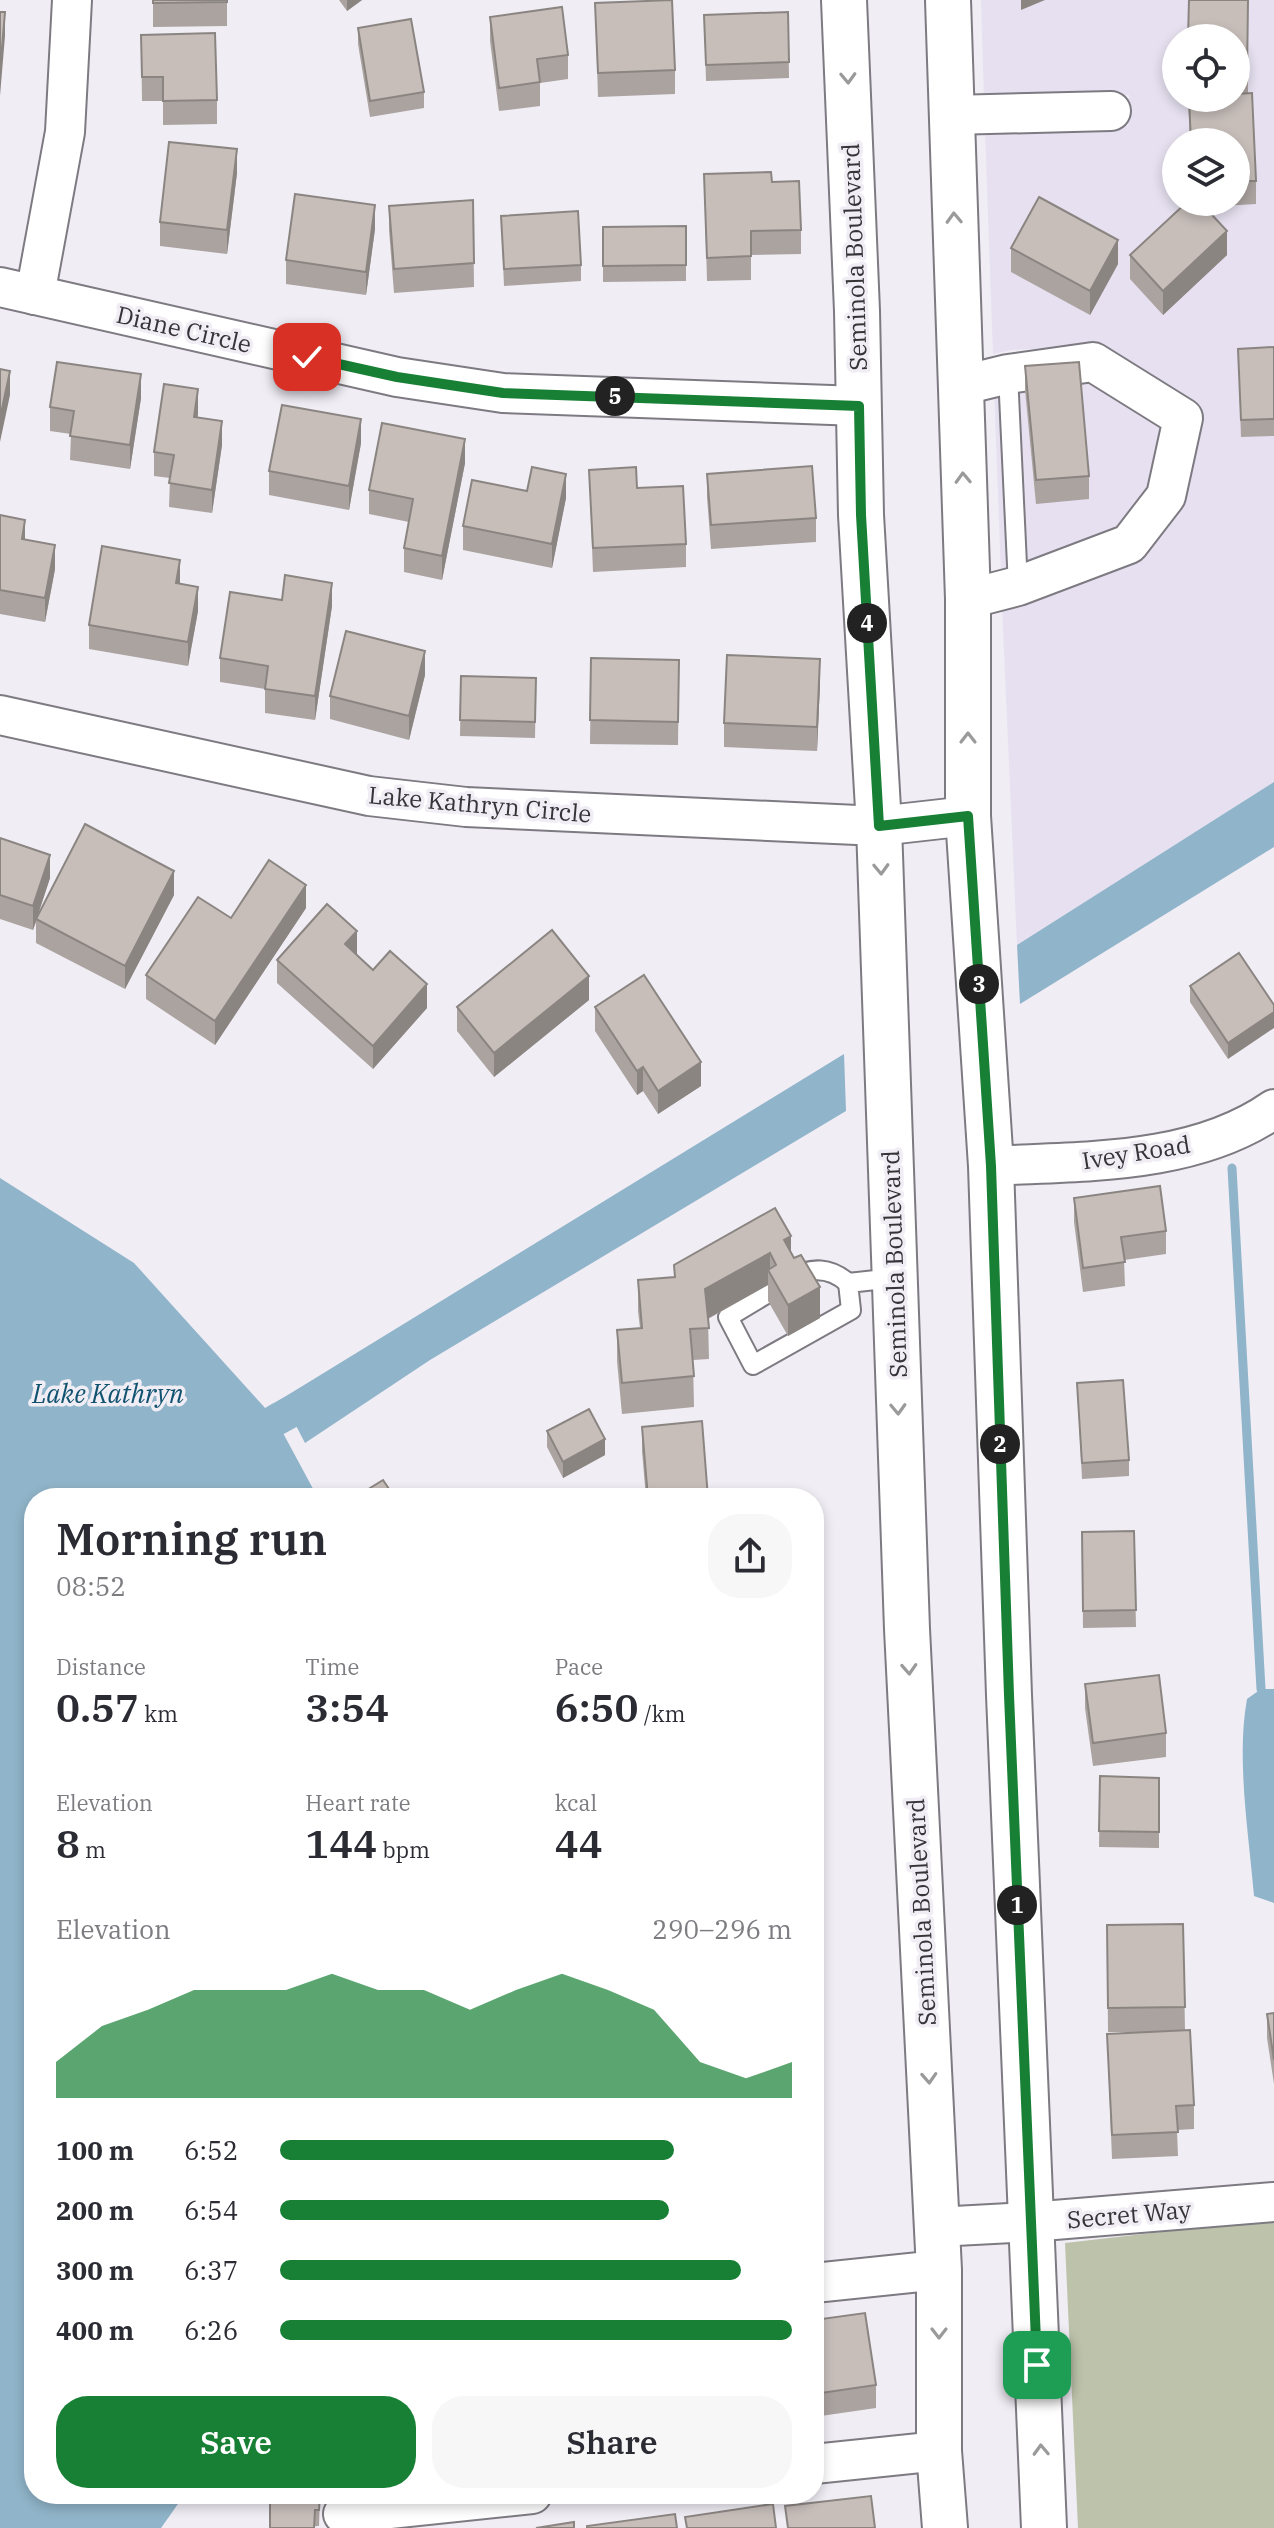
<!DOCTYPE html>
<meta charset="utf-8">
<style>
:root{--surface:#fff;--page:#f7f7f7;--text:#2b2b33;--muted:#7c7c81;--accent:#178035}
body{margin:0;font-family:"IBM Plex Serif",serif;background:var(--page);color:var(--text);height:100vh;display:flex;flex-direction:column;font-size:30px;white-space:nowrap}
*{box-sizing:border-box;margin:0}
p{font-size:26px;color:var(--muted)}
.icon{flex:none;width:44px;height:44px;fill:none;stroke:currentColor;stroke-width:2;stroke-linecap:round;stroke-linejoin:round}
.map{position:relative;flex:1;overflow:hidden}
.side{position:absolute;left:24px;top:1488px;width:800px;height:1016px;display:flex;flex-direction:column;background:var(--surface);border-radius:32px;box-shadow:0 4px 12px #0003}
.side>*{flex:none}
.tools{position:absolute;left:1162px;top:24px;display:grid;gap:16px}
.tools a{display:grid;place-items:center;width:88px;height:88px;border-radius:50%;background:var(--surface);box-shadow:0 4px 12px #0003;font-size:40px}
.pin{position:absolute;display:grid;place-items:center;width:68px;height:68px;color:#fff;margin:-34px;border-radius:16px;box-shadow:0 4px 12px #0006}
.km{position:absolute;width:40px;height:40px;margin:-20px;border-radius:50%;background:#222;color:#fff;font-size:22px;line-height:40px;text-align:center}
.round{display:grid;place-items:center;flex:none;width:84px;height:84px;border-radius:32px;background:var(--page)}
.head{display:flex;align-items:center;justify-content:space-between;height:136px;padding:0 32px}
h1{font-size:44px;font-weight:600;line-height:60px}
.stats{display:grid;grid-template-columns:repeat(3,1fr);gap:12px;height:136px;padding:8px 32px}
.stats div{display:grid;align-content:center}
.stats b{font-size:40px;font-weight:600}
.stats small{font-size:22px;font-weight:400}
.stats p{font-size:22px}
.chart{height:224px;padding:16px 32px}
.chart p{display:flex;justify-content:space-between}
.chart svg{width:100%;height:144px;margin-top:8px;fill:var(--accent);opacity:.7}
.primary-button{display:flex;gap:16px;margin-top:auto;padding:16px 32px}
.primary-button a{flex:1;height:92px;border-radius:32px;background:var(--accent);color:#fff;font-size:32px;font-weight:600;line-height:92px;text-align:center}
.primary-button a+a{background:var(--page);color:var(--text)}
ul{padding:0 32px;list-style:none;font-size:26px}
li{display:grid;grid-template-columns:128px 96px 1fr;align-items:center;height:60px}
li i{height:20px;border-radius:10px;background:var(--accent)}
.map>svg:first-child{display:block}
.built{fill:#e6e0f0;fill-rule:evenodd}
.green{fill:#bcc3aa}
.water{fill:#90b4c9}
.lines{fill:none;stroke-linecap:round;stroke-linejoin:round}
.stream{stroke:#90b4c9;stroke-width:9}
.canal{stroke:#90b4c9;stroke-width:32}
.service-casing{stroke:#7d7a81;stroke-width:22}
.minor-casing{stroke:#7d7a81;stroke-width:42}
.secondary-casing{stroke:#7d7a81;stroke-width:48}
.service{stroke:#fff;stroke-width:18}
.minor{stroke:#fff;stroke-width:38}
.secondary{stroke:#fff;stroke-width:44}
.wall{fill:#aba3a0}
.shaded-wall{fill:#8b8582}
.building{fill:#c7beba;stroke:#8b8582;stroke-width:2}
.oneway{stroke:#9a9a9b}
.route-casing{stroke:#fff;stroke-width:16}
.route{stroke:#178035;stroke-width:10}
.labels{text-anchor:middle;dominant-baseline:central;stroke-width:7;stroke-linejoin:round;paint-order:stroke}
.street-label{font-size:24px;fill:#353437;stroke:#f0edf5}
.water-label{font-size:26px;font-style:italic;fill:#10526f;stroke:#f0edf5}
</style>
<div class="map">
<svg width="1274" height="2528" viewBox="0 0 1274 2528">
<rect width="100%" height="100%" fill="#f0edf5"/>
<g class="built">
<path d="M981,0H1274V782L1017,945L1002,606L1136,559L1201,421L1093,346L1011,350L993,354L985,130L1128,126L1129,95L984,99ZM1176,38H1236V98H1176ZM1176,142H1236V202H1176Z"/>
<polygon points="1088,378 1164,426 1149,491 1118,532 1001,574 994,386"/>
</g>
<polygon class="green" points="1274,2219 1274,2528 1078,2528 1065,2243"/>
<g class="water">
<polygon points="1274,782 1274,847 1020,1004 1017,945"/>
<polygon points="844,1054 846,1111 430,1360 305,1443 290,1414 278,1401"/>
<polygon points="0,1178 134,1263 276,1420 318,1498 34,1498 34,2494 185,2494 161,2528 0,2528"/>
<path d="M1261,1689H1274V1903L1254,1896C1249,1835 1236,1759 1247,1699Z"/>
</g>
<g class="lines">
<polyline class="stream" points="1232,1168 1261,1689"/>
<polyline class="canal" points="276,1420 327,1392"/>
<g class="service-casing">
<g id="service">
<polyline points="1008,374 1018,586"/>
<path d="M791,1279C811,1266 831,1268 848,1283"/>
<polyline points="773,1290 728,1317 753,1365 851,1310 848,1283 894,1278"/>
</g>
</g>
<g class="minor-casing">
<g id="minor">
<polyline points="951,115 1111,111"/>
<polyline points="0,287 397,377 503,393 859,406"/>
<polyline points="35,295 65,132 72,0"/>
<polyline points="959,386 1008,374 1093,362 1183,418 1166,496 1129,544 1018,586 968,599"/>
<polyline points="0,715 369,796 466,807 879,826 968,816"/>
<path d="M991,1166C1084,1161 1194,1165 1274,1109"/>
<polyline points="936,2227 1030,2222 1274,2202"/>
<polyline points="814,2283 939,2270"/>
<polyline points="814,2464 939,2451"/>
<polyline points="343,2514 532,2494"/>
</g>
</g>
<g class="secondary-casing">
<g id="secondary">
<polyline points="844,0 857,311 861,515 879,826 907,1629 939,2270 939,2451 945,2528"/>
<polyline points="948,0 968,599 968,816 991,1166 1009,1695 1044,2528"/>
</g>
</g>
<use href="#service" class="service"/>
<use href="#minor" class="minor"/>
<use href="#secondary" class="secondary"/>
</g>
<g class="wall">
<polygon points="153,0 227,0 227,26 153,27"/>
<polygon points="339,0 362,0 347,11"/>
<polygon points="1248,0 1248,94 1256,181 1256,204 1205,207 1227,255 1163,315 1130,279 1130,255 1187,202 1236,202 1236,142 1190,142 1188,98 1236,98 1236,38"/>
<polygon points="595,3 675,70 675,94 598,97"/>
<polygon points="788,12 789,78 706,81 704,15"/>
<polygon points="490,17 568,55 568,79 540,83 540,106 499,111 490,41"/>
<polygon points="358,28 424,92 424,108 370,117 358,44"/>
<polygon points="141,35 217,100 217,124 163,125 163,101 142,101"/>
<polygon points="237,173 227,254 160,246 160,222"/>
<polygon points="704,174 772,182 801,230 801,254 751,255 751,280 707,281"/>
<polygon points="473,200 474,287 394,293 389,230 389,206"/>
<polygon points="501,216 581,265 581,281 504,286"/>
<polygon points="686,226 686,281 603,282 603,227"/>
<polygon points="375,229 366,295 286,284 286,260"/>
<polygon points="1011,248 1118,264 1090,315 1011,272"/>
<polygon points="1274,347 1274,436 1241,437 1238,349"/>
<polygon points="1025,366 1089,476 1089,499 1036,504 1025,390"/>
<polygon points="141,398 130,469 70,460 71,434 50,431 50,407"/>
<polygon points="198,413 198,418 222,445 212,513 169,507 170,478 154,476 154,452"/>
<polygon points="361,443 349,510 269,495 269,471"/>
<polygon points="465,463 442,580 404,572 404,548 409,522 369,514 369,490"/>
<polygon points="589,470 637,488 686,544 686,567 593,572"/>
<polygon points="707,474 816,518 816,542 711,549 707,497"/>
<polygon points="566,498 552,568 463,550 463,526"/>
<polygon points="0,515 55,569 45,622 0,614"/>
<polygon points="180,584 198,611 188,666 89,649 89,625"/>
<polygon points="332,606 315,720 265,713 265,689 220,682 220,658"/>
<polygon points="591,658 679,660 678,745 590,744"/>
<polygon points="425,675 409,740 330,719 330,696"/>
<polygon points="461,676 536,678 535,738 460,736"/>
<polygon points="820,683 817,751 724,747 724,723"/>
<polygon points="0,838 50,878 38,914 174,895 125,989 36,943 36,922 33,930 0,919"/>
<polygon points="306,908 215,1045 146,999 146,975 231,918"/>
<polygon points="1239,953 1228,1059 1190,1002 1190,986"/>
<polygon points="357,955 373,970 427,1008 373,1069 277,983 277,960"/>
<polygon points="589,1000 494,1077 457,1031 457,1007"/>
<polygon points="595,1007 701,1086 658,1114 643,1091 637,1095 595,1031"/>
<polygon points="1074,1198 1166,1231 1166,1254 1124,1260 1125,1286 1083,1292 1074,1222"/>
<polygon points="775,1208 791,1253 820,1318 788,1336 768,1301 768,1285 708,1319 709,1359 693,1360 694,1407 622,1414 617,1361 617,1330 640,1328 638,1311 638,1280 674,1277 674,1265"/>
<polygon points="1077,1383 1129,1460 1129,1476 1082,1479"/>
<polygon points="642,1427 708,1498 646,1498 642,1451"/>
<polygon points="547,1431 605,1455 563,1478 547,1447"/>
<polygon points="1134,1531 1136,1627 1083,1628 1082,1532"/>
<polygon points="1085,1684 1166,1733 1166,1757 1093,1766 1085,1708"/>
<polygon points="1100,1776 1159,1778 1159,1848 1099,1847"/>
<polygon points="1183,1924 1185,2030 1194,2105 1194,2129 1177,2130 1178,2156 1112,2159 1107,2034 1152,2032 1108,2032 1107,1925"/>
<polygon points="1274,2013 1274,2084 1267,2038 1267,2014"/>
<polygon points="814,2320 876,2385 876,2408 814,2417"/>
<polygon points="320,2494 319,2526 270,2528"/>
</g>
<g class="shaded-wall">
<polygon points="347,0 362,0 347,11"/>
<polygon points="1021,0 1045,0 1021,10"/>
<polygon points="5,12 5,36 0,96 0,72"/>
<polygon points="237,149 237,173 227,254 227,230"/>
<polygon points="375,205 375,229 366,295 366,272"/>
<polygon points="1227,231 1227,255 1163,315 1163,291"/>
<polygon points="1118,240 1118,264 1090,315 1090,291"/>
<polygon points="10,371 10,395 0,442 0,418"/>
<polygon points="141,374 141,398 130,469 130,445"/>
<polygon points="198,389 198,413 194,441 194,417"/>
<polygon points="361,419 361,443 349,510 349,486"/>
<polygon points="222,421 222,445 212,513 212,490"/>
<polygon points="465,439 465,463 442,580 442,556"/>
<polygon points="566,474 566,498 552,568 552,544"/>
<polygon points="25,520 25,544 22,539"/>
<polygon points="55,545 55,569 45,622 45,598"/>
<polygon points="180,560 180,583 176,583"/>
<polygon points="332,583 332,606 315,720 315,696"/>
<polygon points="198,587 198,611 188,666 188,642"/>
<polygon points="425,651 425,675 409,740 409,716"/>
<polygon points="820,659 820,683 817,751 817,727"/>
<polygon points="50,855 50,878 33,930 33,906"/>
<polygon points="174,871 174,895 125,989 125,966"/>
<polygon points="306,885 306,908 215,1045 215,1021"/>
<polygon points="357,931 357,955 345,944"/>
<polygon points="589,976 589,1000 494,1077 494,1053"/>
<polygon points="427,984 427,1008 373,1069 373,1046"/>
<polygon points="1274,1012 1274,1028 1228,1059 1228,1043"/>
<polygon points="701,1062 701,1086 658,1114 658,1091"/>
<polygon points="643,1067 643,1091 637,1095 637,1071"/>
<polygon points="791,1236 791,1267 784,1240"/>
<polygon points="770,1253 770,1273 768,1270 768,1285 705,1320 705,1289"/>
<polygon points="820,1287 820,1318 788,1336 788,1305"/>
<polygon points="605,1439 605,1455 563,1478 563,1462"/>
</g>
<g class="building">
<polygon points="153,0 227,0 227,2 153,3"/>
<polygon points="672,0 675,70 598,73 595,3"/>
<polygon points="1189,0 1248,0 1247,75 1236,75 1236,38 1188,38"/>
<polygon points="562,7 568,55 537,59 540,82 499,88 490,17"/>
<polygon points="0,12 5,12 0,72"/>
<polygon points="788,12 789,62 706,65 704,15"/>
<polygon points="411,19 424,92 370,101 358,28"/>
<polygon points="215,33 217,100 163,101 163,77 142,77 141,35"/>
<polygon points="1252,93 1256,181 1236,181 1236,142 1191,142 1189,98 1236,98 1236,94"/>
<polygon points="169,142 237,149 227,230 160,222"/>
<polygon points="771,172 772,182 799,181 801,230 751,231 751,256 707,258 704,174"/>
<polygon points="295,194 375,205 366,272 286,260"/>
<polygon points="1039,197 1118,240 1090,291 1011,248"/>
<polygon points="473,200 474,263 394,269 389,206"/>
<polygon points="1187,202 1200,202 1227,231 1163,291 1130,255"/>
<polygon points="578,211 581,265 504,269 501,216"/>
<polygon points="686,226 686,265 603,266 603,227"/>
<polygon points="1274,347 1274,419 1241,420 1238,349"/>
<polygon points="57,362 141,374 130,445 70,436 74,411 50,407"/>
<polygon points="1079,362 1089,476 1036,480 1025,366"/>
<polygon points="0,369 10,371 0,418"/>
<polygon points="164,384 198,389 194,417 222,421 212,490 169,483 174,455 154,452"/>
<polygon points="282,405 361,419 349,486 269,471"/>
<polygon points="382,423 465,439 442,556 404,548 413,499 369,490"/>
<polygon points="812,466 816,518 711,525 707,474"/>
<polygon points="532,467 566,474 552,544 463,526 472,480 527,491"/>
<polygon points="636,467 637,488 683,486 686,544 593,548 589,470"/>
<polygon points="0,515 25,520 22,539 55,545 45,598 0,590"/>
<polygon points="102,546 180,560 176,583 198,587 188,642 89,625"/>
<polygon points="285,575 332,583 315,696 265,689 268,666 220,658 230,592 282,600"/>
<polygon points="346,631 425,651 409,716 330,696"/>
<polygon points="727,655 820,659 817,727 724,723"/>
<polygon points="591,658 679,660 678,722 590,720"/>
<polygon points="461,676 536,678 535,722 460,720"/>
<polygon points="85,824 174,871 125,966 36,919"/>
<polygon points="0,838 50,855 33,906 0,895"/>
<polygon points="269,860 306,885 215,1021 146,975 198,897 231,918"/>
<polygon points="327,904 357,931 345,944 373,970 390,951 427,984 373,1046 277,960"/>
<polygon points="552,930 589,976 494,1053 457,1007"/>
<polygon points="1239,953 1274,1005 1274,1012 1228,1043 1190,986"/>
<polygon points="644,975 701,1062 658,1091 643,1067 637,1071 595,1007"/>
<polygon points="1160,1186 1166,1231 1121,1237 1125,1262 1083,1268 1074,1198"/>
<polygon points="775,1208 791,1236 784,1240 794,1258 801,1255 820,1287 788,1305 768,1270 776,1265 770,1253 705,1289 709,1328 690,1329 694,1376 622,1383 617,1330 642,1328 638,1280 675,1277 674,1265"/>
<polygon points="1123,1380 1129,1460 1082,1463 1077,1383"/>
<polygon points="589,1409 605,1439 563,1462 547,1431"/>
<polygon points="702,1421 708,1498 648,1498 642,1427"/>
<polygon points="383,1480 395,1498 354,1498"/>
<polygon points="1134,1531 1136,1610 1083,1611 1082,1532"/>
<polygon points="1159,1675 1166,1733 1093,1743 1085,1684"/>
<polygon points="1100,1776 1159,1778 1159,1832 1099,1831"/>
<polygon points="1183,1924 1185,2007 1108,2008 1107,1925"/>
<polygon points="1274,2013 1274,2060 1267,2014"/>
<polygon points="1190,2030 1194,2105 1176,2106 1178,2132 1112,2135 1107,2034"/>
<polygon points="865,2313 876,2385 814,2394 814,2320"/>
<polygon points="270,2494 320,2494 319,2510 315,2510 314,2528 270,2528"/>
<polygon points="871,2496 875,2528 788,2528 785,2506"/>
<polygon points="773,2504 776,2528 687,2528 685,2517"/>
<polygon points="675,2514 677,2528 587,2528 587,2526"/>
<polygon points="574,2522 574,2528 536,2528"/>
</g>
<defs><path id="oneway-chevron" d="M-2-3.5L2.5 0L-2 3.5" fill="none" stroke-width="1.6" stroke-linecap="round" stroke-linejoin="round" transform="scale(2)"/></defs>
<g class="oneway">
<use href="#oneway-chevron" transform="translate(848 78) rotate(88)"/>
<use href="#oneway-chevron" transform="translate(954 218) rotate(-92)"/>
<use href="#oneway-chevron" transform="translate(963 478) rotate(-92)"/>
<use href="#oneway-chevron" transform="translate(968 738) rotate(-90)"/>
<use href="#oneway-chevron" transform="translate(881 869) rotate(88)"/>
<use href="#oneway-chevron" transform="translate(898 1409) rotate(88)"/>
<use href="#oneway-chevron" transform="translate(909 1669) rotate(87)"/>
<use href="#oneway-chevron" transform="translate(929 2078) rotate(87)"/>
<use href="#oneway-chevron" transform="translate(939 2333) rotate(90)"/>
<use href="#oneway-chevron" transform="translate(1041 2450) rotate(-92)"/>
</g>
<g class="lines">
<g class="route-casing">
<polyline id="route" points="307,357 397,377 503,393 859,406 861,515 879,826 968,816 991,1166 1009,1695 1037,2365"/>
</g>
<use href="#route" class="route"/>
</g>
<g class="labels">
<g class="street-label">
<text transform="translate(854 257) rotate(-92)">Seminola Boulevard</text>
<text transform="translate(184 329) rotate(13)">Diane Circle</text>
<text transform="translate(480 804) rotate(5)">Lake Kathryn Circle</text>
<text transform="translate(1136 1152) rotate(-9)">Ivey Road</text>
<text transform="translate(894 1264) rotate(-92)">Seminola Boulevard</text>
<text transform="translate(921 1912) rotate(-93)">Seminola Boulevard</text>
<text transform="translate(1129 2214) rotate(-5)">Secret Way</text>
</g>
<g class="water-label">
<text x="108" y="1393">Lake Kathryn</text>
</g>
</g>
</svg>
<div class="tools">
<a><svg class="icon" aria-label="locate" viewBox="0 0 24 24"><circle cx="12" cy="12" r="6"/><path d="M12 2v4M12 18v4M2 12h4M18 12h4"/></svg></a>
<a><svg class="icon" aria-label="layers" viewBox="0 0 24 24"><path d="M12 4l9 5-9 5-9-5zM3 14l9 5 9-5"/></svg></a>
</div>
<div class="pin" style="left:1037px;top:2365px;background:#1e9e55"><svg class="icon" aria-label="arrive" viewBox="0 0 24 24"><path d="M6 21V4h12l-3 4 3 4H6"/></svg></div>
<div class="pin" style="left:307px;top:357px;background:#d93025"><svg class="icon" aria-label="check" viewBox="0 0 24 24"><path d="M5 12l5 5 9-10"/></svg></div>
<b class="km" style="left:1017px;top:1905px">1</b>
<b class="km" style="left:1000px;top:1444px">2</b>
<b class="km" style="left:979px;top:984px">3</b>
<b class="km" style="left:867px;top:623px">4</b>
<b class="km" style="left:615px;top:396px">5</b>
<section class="side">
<div class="head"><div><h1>Morning run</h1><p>08:52</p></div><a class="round"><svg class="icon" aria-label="share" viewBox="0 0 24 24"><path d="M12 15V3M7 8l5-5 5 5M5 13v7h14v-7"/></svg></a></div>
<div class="stats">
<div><p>Distance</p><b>0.57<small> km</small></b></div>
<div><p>Time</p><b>3:54</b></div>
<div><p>Pace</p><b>6:50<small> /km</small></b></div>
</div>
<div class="stats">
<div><p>Elevation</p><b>8<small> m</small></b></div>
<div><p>Heart rate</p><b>144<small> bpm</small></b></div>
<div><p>kcal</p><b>44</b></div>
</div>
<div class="chart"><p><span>Elevation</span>290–296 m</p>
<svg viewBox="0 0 160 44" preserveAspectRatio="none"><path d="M0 44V33L10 22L20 17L30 11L40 11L50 11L60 6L70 11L80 11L90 17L100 11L110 6L120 11L130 17L140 33L150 38L160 33V44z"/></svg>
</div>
<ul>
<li><b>100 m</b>6:52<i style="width:77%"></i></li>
<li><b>200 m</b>6:54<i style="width:76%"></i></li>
<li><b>300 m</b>6:37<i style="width:90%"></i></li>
<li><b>400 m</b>6:26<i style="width:100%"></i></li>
</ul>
<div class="primary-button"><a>Save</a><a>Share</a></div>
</section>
</div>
